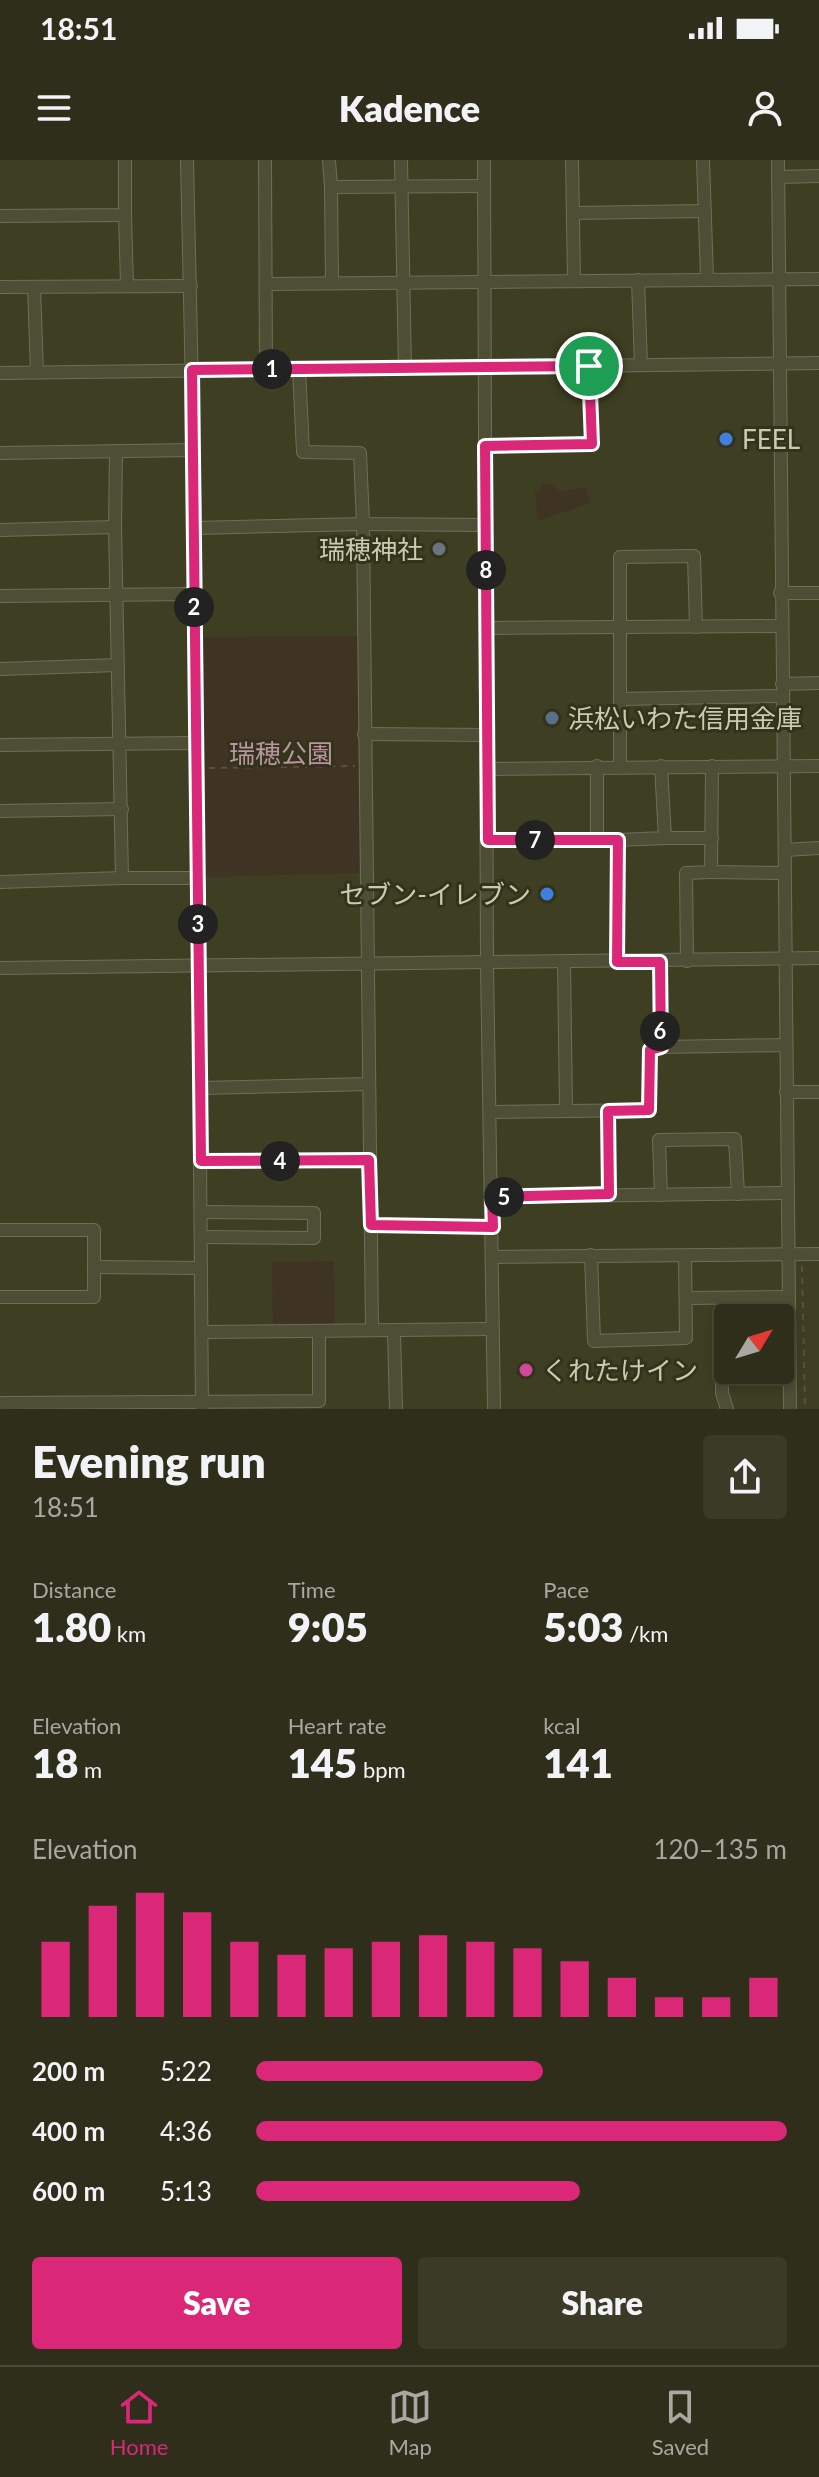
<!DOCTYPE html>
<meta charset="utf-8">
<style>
:root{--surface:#2e2e1a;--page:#3a3a27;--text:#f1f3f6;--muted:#a7a8a2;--line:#494a39;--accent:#db2777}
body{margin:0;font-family:Lato,"Noto Sans JP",sans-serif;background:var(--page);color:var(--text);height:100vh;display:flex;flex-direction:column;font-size:30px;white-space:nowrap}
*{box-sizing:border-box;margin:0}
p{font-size:26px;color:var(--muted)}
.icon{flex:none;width:44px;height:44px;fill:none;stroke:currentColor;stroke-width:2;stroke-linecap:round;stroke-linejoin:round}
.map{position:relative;height:1249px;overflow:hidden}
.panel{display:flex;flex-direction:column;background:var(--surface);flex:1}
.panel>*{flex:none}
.needle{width:52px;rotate:52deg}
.tools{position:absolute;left:714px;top:1144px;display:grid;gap:16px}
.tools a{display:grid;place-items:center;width:80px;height:80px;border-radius:8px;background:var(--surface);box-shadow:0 4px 12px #0003,0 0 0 2px var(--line);font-size:40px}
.pin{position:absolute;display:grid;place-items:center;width:68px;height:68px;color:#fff;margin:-34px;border:4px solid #fff;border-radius:50%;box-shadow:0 2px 8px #0007}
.km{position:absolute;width:40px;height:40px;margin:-20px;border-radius:50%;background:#222;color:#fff;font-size:22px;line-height:40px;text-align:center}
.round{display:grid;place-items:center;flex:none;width:84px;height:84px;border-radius:8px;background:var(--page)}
.headline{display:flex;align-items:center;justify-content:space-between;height:136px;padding:0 32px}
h1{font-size:44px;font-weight:800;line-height:60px}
.metrics{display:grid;grid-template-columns:repeat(3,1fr);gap:12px;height:136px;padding:8px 32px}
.metrics div{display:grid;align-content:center}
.metrics b{font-size:40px;font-weight:800}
.metrics small{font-size:22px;font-weight:400}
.metrics p{font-size:22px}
.chart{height:224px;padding:16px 32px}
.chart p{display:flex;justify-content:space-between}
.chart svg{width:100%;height:144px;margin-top:8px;stroke:var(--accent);stroke-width:6}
.cta{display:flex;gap:16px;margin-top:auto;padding:16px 32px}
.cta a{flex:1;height:92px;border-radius:8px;background:var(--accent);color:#fff;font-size:32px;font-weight:800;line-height:92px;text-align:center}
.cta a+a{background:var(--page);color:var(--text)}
ul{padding:0 32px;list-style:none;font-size:26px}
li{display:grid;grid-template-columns:128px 96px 1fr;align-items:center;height:60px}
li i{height:20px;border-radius:10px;background:var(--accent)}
.status{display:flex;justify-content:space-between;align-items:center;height:56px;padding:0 40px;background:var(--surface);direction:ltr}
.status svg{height:22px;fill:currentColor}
header{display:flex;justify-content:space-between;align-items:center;height:104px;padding:0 32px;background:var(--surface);font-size:36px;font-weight:800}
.dock{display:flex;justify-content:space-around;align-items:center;height:112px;border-top:2px solid var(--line);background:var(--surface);font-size:22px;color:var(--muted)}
.dock a{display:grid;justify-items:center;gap:4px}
.dock .active{color:var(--accent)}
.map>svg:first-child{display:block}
.green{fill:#3f3324}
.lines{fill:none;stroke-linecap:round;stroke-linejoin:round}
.minor-casing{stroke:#6e6f57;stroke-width:14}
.path{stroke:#5c4f42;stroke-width:2;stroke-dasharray:6 6;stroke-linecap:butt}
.minor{stroke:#4e4e36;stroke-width:12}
.route-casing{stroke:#fff;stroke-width:16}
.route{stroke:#db2777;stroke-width:10}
.shop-dot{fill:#3f7fe0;stroke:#33331b;stroke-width:3}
.worship-dot{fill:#6b7280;stroke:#33331b;stroke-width:3}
.service-dot{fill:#5c6f8a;stroke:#33331b;stroke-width:3}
.hotel-dot{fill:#d1479c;stroke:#33331b;stroke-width:3}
.labels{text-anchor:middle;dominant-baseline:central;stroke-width:6;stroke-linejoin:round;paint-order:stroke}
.poi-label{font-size:26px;fill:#c8cab2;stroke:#33331b;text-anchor:start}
.park-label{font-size:26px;fill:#ba95a1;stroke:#33331b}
</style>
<div class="status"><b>18:51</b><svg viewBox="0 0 49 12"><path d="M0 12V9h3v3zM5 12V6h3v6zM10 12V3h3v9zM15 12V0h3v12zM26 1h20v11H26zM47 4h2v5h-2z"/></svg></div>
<header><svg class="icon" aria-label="menu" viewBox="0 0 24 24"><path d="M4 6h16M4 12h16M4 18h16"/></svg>Kadence<svg class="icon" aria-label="person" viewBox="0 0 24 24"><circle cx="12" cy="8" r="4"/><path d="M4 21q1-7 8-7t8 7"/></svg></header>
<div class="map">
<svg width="819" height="1249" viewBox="0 0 819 1249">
<rect width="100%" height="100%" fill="#3e3e22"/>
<g class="green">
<polygon points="542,323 553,325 561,332 586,327 590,343 538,361 535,332 540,331"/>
<polygon points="360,476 362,708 358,713 203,717 200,477"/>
<polygon points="334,1101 335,1165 273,1166 272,1102"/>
</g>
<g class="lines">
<g class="minor-casing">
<g id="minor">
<polyline points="187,0 195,368 202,1249"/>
<polyline points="265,0 266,209"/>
<polyline points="329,0 331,27"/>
<polyline points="401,0 405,209"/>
<polyline points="484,0 487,804 494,1249"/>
<polyline points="572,0 574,120"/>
<polyline points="703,0 707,118"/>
<polyline points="778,0 790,1249"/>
<polyline points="778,17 819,16"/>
<polyline points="573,53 705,51"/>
<polyline points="125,55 127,125"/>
<polyline points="0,56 125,55 125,0"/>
<polyline points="638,120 641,205"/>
<polyline points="332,122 331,27 484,26"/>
<polyline points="266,124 819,119"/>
<polyline points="0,127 191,126"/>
<polyline points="34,127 37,212"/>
<polyline points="299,209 303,292 360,293 363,364 485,365"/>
<polyline points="0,213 819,203"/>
<polyline points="485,286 592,284 589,206"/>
<polyline points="0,293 193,290"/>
<polyline points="115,367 116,291"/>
<polyline points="195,368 363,364 372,1170"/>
<polyline points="0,370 115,367 122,718 0,722"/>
<polyline points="780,433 819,433"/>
<polyline points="0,436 194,434"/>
<polyline points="487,468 781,466"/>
<polyline points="0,509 118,505"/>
<polyline points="782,524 819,523"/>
<polyline points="620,539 782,536"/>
<polyline points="364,574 488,575"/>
<polyline points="0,585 196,583"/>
<polyline points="597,606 597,680"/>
<polyline points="620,606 620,397 694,396 696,467"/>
<polyline points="489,609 819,606"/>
<polyline points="0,651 122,649"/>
<polyline points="665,678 712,678"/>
<polyline points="488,680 618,680"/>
<polyline points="785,690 819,688"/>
<polyline points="711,712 784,713"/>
<polyline points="122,718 198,718"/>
<polyline points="687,801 686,713 711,712 712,606"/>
<polyline points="564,802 566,950"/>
<polyline points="617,802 618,680 665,678 661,606"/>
<polyline points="660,802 661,887"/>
<polyline points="0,808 819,798"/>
<polyline points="199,928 369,924"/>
<polyline points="786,932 819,932"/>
<polyline points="608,951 609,1034"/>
<polyline points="492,952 649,950 650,890 661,887 786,885"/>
<polyline points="201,1001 369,1000"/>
<polyline points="661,1035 659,980 735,979 738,1034"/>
<polyline points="492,1037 788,1033"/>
<polyline points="201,1052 314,1053 314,1078 202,1077"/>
<polyline points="371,1065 493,1067"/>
<polyline points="0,1070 94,1070 94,1137 0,1137"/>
<polyline points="591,1095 594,1181 686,1178 685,1096"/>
<polyline points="493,1097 819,1094"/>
<polyline points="94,1107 201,1108"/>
<polyline points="687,1138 789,1137"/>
<polyline points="202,1172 493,1169"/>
<polyline points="394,1172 396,1249"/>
<polyline points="0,1243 319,1241 319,1172"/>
<polyline points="727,1249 722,1233 722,1193 728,1193"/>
</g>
</g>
<g class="path">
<polyline points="209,608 355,606"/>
<polyline points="802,1106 805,1249"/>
</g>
<use href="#minor" class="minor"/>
</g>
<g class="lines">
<g class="route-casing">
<polygon id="route" points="589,206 592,284 485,286 488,680 618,680 617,802 660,802 661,887 650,890 649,950 608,951 609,1034 492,1037 493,1067 371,1065 369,1000 201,1001 192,210"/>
</g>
<use href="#route" class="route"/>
</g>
<g class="shop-dot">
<circle cx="726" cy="279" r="8"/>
<circle cx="547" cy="734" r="8"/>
</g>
<circle class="worship-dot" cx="439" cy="389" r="8"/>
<circle class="service-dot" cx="552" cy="558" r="8"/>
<circle class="hotel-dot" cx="526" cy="1210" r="8"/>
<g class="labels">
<g class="poi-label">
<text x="742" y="279">FEEL</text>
<text x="423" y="389" text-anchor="end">瑞穂神社</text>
<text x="568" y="558">浜松いわた信用金庫</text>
<text x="531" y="734" text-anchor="end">セブン-イレブン</text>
<text x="542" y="1210">くれたけイン</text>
</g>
<g class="park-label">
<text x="281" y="593">瑞穂公園</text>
</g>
</g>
</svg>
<div class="tools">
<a><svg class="needle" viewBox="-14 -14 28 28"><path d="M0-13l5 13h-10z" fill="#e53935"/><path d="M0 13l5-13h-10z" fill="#a7a8a2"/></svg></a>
</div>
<div class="pin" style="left:589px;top:206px;background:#1e9e55"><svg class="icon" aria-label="arrive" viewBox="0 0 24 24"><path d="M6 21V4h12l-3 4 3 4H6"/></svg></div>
<b class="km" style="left:272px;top:209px">1</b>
<b class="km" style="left:194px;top:447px">2</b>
<b class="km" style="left:198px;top:764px">3</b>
<b class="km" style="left:280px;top:1001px">4</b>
<b class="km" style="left:504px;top:1037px">5</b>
<b class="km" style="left:660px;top:871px">6</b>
<b class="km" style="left:535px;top:680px">7</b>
<b class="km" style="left:486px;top:410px">8</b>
</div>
<section class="panel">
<div class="headline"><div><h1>Evening run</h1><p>18:51</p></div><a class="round"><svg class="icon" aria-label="share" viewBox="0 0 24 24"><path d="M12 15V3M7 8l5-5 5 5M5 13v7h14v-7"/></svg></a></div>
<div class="metrics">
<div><p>Distance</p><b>1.80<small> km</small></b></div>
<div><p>Time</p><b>9:05</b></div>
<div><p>Pace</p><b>5:03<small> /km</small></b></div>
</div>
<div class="metrics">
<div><p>Elevation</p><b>18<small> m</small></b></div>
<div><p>Heart rate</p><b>145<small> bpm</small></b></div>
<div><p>kcal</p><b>141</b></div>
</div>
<div class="chart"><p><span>Elevation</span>120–135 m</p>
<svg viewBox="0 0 160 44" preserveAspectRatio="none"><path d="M5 44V21M15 44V10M25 44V6M35 44V12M45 44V21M55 44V25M65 44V23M75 44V21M85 44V19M95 44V21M105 44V23M115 44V27M125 44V32M135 44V38M145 44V38M155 44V32"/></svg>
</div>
<ul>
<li><b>200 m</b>5:22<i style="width:54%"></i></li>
<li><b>400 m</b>4:36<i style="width:100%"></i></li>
<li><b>600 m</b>5:13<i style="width:61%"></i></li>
</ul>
<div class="cta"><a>Save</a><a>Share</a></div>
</section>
<nav class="dock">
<a class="active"><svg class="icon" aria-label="home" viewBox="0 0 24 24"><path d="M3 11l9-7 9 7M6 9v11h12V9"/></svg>Home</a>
<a><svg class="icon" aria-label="map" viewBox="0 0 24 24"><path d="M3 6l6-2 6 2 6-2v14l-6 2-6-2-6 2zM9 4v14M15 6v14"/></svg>Map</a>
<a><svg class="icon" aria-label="saved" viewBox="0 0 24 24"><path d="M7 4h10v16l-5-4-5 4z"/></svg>Saved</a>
</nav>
